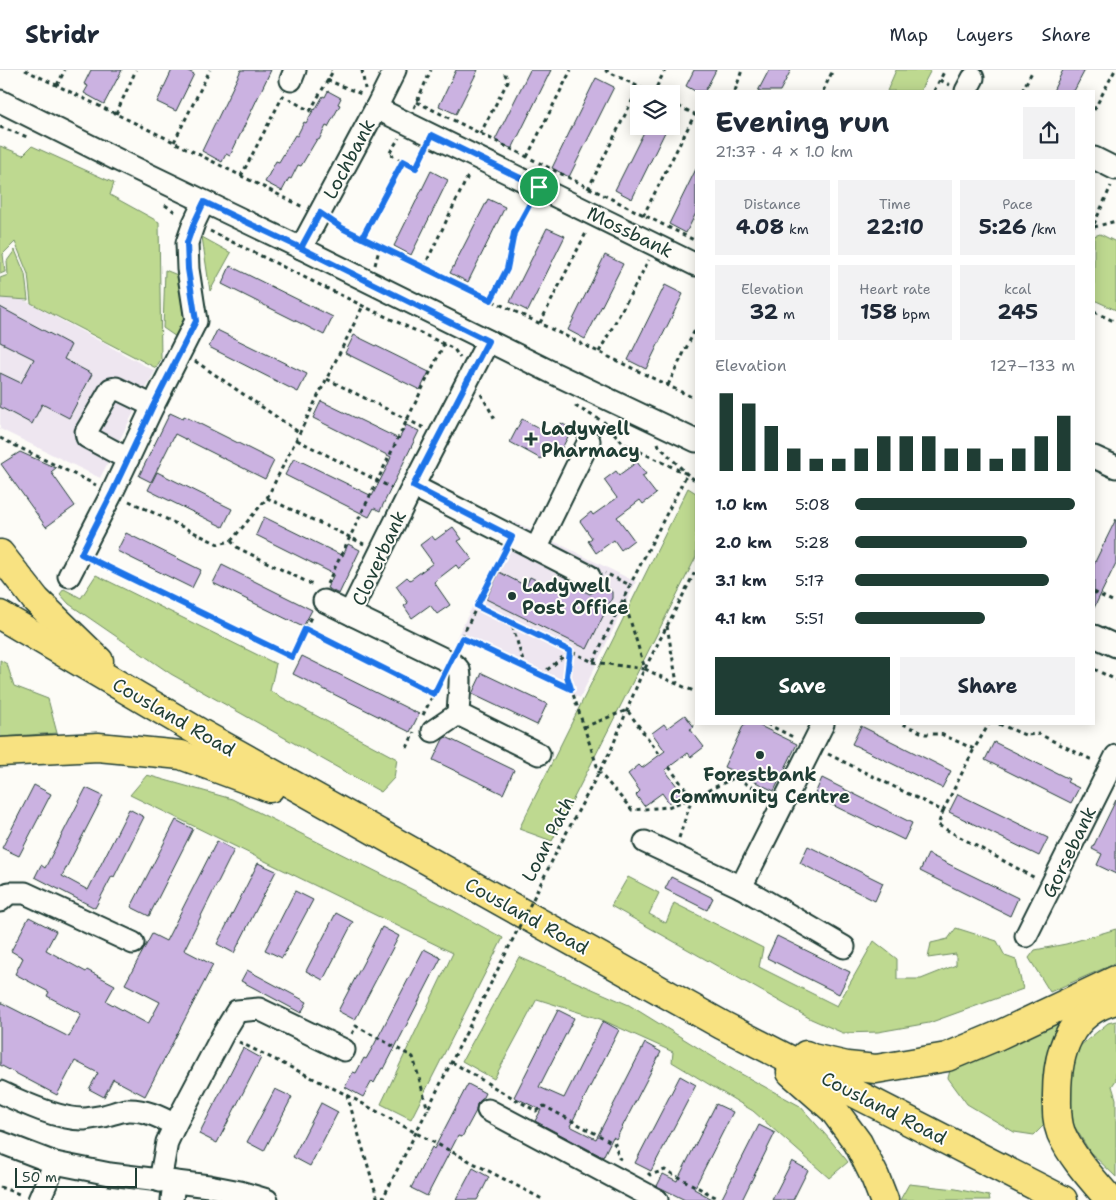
<!DOCTYPE html>
<meta charset="utf-8">
<style>
:root{--surface:#fff;--page:#f2f2f3;--text:#1f2937;--muted:#747a83;--line:#e0e1e3;--accent:#1f3d34}
body{margin:0;font-family:"Shantell Sans",sans-serif;background:var(--page);color:var(--text);height:100vh;display:flex;flex-direction:column;font-size:19px;white-space:nowrap}
*{box-sizing:border-box;margin:0}
p{font-size:16px;color:var(--muted)}
.icon{flex:none;width:28px;height:28px;fill:none;stroke:currentColor;stroke-width:2;stroke-linecap:round;stroke-linejoin:round}
.map{position:relative;flex:1;overflow:hidden}
.details{position:absolute;left:695px;top:20px;width:400px;height:635px;display:flex;flex-direction:column;background:var(--surface);border-radius:0px;box-shadow:0 2px 12px #0003}
.details>*{flex:none}
.fabs{position:absolute;left:630px;top:15px;display:grid;gap:10px}
.fabs a{display:grid;place-items:center;width:50px;height:50px;border-radius:0px;background:var(--surface);box-shadow:0 2px 12px #0003;font-size:25px}
.scale{position:absolute;left:15px;bottom:12px;width:122px;box-sizing:border-box;padding-left:5px;border:2px solid #1f3d34;border-top:0;font-size:14px;line-height:18px;white-space:nowrap;color:#1f3d34;-webkit-text-stroke:4px #fdfcf7;paint-order:stroke}
.pin{position:absolute;display:grid;place-items:center;width:42px;height:42px;color:#fff;margin:-21px;border:2px solid #fff;border-radius:50%;box-shadow:0 1px 5px #0007}
.round{display:grid;place-items:center;flex:none;width:52px;height:52px;border-radius:0px;background:var(--page)}
.head{display:flex;align-items:center;justify-content:space-between;height:85px;padding:0 20px}
h1{font-size:28px;font-weight:700;line-height:38px}
.stats{display:grid;grid-template-columns:repeat(3,1fr);gap:8px;height:85px;padding:5px 20px}
.stats div{display:grid;align-content:center;border-radius:0px;background:var(--page);text-align:center}
.stats b{font-size:21px;font-weight:700}
.stats small{font-size:14px;font-weight:400}
.stats p{font-size:14px}
.chart{height:140px;padding:10px 20px}
.chart p{display:flex;justify-content:space-between}
.chart svg{width:100%;height:90px;margin-top:5px;stroke:var(--accent);stroke-width:6}
.primary-button{display:flex;gap:10px;margin-top:auto;padding:10px 20px}
.primary-button a{flex:1;height:58px;border-radius:0px;background:var(--accent);color:#fff;font-size:20px;font-weight:700;line-height:58px;text-align:center}
.primary-button a+a{background:var(--page);color:var(--text)}
ul{padding:0 20px;list-style:none;font-size:16px}
li{display:grid;grid-template-columns:80px 60px 1fr;align-items:center;height:38px}
li i{height:12px;border-radius:6px;background:var(--accent)}
header{display:flex;align-items:center;gap:30px;box-sizing:border-box;height:70px;padding:0 25px;background:var(--surface);border-bottom:1px solid var(--line)}
header strong{font-size:24px}
nav{display:flex;gap:28px;margin-inline-start:auto;font-size:18px}
.map>svg:first-child{display:block}
.built{fill:#eee6f0}
.green{fill:#bed990;stroke:#6e8b62}
.building{fill:#cbb2e1;stroke:#1f3d34}
.lines{fill:none;stroke-linecap:round;stroke-linejoin:round}
.minor-casing{stroke:#1f3d34;stroke-width:25}
.major-casing{stroke:#1f3d34;stroke-width:31}
.path{stroke:#1f3d34;stroke-width:3;stroke-dasharray:4 4;stroke-linecap:butt}
.minor{stroke:#fdfcf7;stroke-width:21}
.major{stroke:#f8e281;stroke-width:28}
.path-bridge{stroke:#1f3d34;stroke-width:3;stroke-dasharray:4 4;stroke-linecap:butt}
.route-casing{stroke:#fff;stroke-width:10}
.route{stroke:#1a73e8;stroke-width:6}
.poi-dot{fill:#1f3d34;stroke:#fdfcf7;stroke-width:2}
.labels{text-anchor:middle;dominant-baseline:central;stroke-width:4;stroke-linejoin:round;paint-order:stroke}
.street-label{font-size:19px;fill:#1f3d34;stroke:#fdfcf7}
.poi-label{font-size:19px;font-weight:bold;fill:#1f3d34;stroke:#fdfcf7;text-anchor:start}
</style>
<header>
<strong>Stridr</strong>
<nav><a>Map</a><a>Layers</a><a>Share</a></nav>
</header>
<div class="map">
<svg width="1116" height="1130" viewBox="0 0 1116 1130">
<rect width="100%" height="100%" fill="#fdfcf7"/>
<filter id="ink" filterUnits="userSpaceOnUse"><feTurbulence type="fractalNoise" baseFrequency=".02" numOctaves="2"/><feDisplacementMap in="SourceGraphic" scale="10" xChannelSelector="R" yChannelSelector="G"/><feConvolveMatrix kernelMatrix="1 2 1 2 8 2 1 2 1" color-interpolation-filters="sRGB"/></filter>
<g filter="url(#ink)">
<g class="built">
<polygon points="0,217 155,301 100,408 0,359"/>
<polygon points="515,452 636,512 580,628 456,569"/>
</g>
<g class="green">
<polygon points="896,0 931,0 920,21 887,21"/>
<polygon points="0,76 23,85 32,76 114,113 110,125 159,152 161,289 156,298 31,233 28,204 15,172 3,184 5,202 0,204"/>
<polygon points="1100,164 1116,172 1116,240 1094,230 1094,166"/>
<polygon points="202,167 231,183 210,221"/>
<polygon points="15,180 25,204 28,230 0,228 0,208 8,205 7,191"/>
<polygon points="165,200 180,206 187,251 179,269 163,258"/>
<polygon points="688,418 696,423 696,487 552,771 519,759"/>
<polygon points="96,505 276,594 270,621 397,689 394,708 381,722 171,604 69,534 60,524 64,519 81,528"/>
<polygon points="0,590 7,594 14,616 48,629 57,663 0,667"/>
<polygon points="147,705 232,729 439,833 503,868 411,1049 381,1034 453,883 130,725"/>
<polygon points="628,807 659,823 649,844 666,853 674,833 763,878 759,897 837,936 874,871 897,889 897,909 921,909 956,895 956,884 928,888 931,873 948,869 956,858 997,871 1005,886 1016,890 1023,919 929,953 878,962 843,963 811,949 611,836"/>
<polygon points="1116,859 1116,893 1050,922 1029,888 1035,880 1066,874"/>
<polygon points="519,887 629,935 734,1000 800,1036 831,1071 848,1092 829,1108 753,1041 672,992 673,982 600,949 537,929 494,1009 462,991"/>
<polygon points="1066,942 1071,950 1052,973 1043,1005 1044,1055 1034,1065 1014,1062 967,1034 948,1008 952,993"/>
<polygon points="1116,951 1116,1010 1112,1016 1116,1029 1116,1107 1090,1082 1067,1044 1064,1009 1075,980 1108,953"/>
<polygon points="909,1114 956,1119 989,1126 990,1130 900,1130"/>
</g>
<g class="building">
<polygon points="91,0 122,0 104,34 84,23 88,16 84,14"/>
<polygon points="172,0 186,0 194,4 176,41 157,32"/>
<polygon points="241,0 271,0 230,86 226,84 222,92 202,81"/>
<polygon points="456,0 478,0 456,44 439,36"/>
<polygon points="530,0 551,0 512,79 495,70"/>
<polygon points="694,0 716,0 705,21 695,21 686,16"/>
<polygon points="769,0 791,0 780,21 758,21"/>
<polygon points="1063,0 1085,0 1074,21 1053,21"/>
<polygon points="596,8 614,17 569,107 552,98"/>
<polygon points="328,21 341,28 338,34 340,35 328,57 326,56 319,70 317,69 301,96 298,95 291,109 289,108 282,121 265,112 276,91 279,92 295,65 297,66 304,52 306,53 314,39 315,40 323,26 325,27"/>
<polygon points="647,56 668,56 632,129 615,120"/>
<polygon points="696,99 696,143 686,163 669,154"/>
<polygon points="431,101 448,110 411,185 394,176"/>
<polygon points="488,129 505,137 468,212 450,203"/>
<polygon points="547,158 565,166 528,241 510,232"/>
<polygon points="605,185 623,194 585,269 568,260"/>
<polygon points="230,196 333,247 324,265 222,214"/>
<polygon points="665,215 683,224 646,299 628,290"/>
<polygon points="0,237 71,275 64,289 92,304 69,348 42,334 32,354 0,337 0,303 21,313 34,289 0,272"/>
<polygon points="217,260 307,304 298,322 209,277"/>
<polygon points="354,265 429,302 420,320 345,283"/>
<polygon points="321,331 399,369 406,355 419,361 380,441 374,438 369,447 285,405 294,388 372,426 386,399 391,387 313,348"/>
<polygon points="170,343 183,349 184,346 274,391 265,409 175,364 151,412 139,406"/>
<polygon points="522,349 554,366 561,353 572,359 558,386 546,380 541,389 510,372"/>
<polygon points="20,382 56,398 51,402 75,436 46,457 1,394"/>
<polygon points="637,392 646,404 642,406 656,424 643,434 640,430 617,447 634,470 621,480 614,470 596,483 588,471 592,468 580,451 591,442 593,445 617,428 604,410 616,401 619,405"/>
<polygon points="157,402 232,439 223,457 148,420"/>
<polygon points="264,447 343,486 348,474 360,480 339,524 327,518 334,504 256,465"/>
<polygon points="1116,449 1116,493 1094,538 1094,494"/>
<polygon points="453,457 462,469 458,471 472,489 459,499 456,495 434,512 450,535 437,544 430,535 412,548 404,536 408,533 396,516 407,507 410,510 433,493 420,475 432,466 435,470"/>
<polygon points="126,463 201,500 192,518 117,481"/>
<polygon points="222,495 312,540 303,557 213,513"/>
<polygon points="499,502 526,516 530,507 567,525 571,515 590,524 601,517 608,517 612,522 612,528 587,579 486,529"/>
<polygon points="302,586 419,644 410,662 293,604"/>
<polygon points="482,603 547,634 537,655 472,624"/>
<polygon points="685,645 694,657 690,659 704,677 691,687 688,683 665,700 682,723 669,733 662,723 644,736 636,725 640,721 628,704 639,695 642,698 665,681 652,663 664,654 667,658"/>
<polygon points="744,654 756,654 797,674 774,721 724,697"/>
<polygon points="861,656 951,701 942,718 852,674"/>
<polygon points="446,667 514,700 503,724 433,690 443,669"/>
<polygon points="994,672 1069,709 1067,712 1079,718 1071,733 985,690"/>
<polygon points="822,708 912,753 904,770 814,726"/>
<polygon points="34,715 51,724 19,786 2,778"/>
<polygon points="86,718 103,726 62,806 88,820 129,739 144,747 114,807 112,806 95,838 35,807 41,795 45,798"/>
<polygon points="958,724 1048,768 1039,786 949,742"/>
<polygon points="1116,730 1116,804 1097,795 1102,784 1092,779"/>
<polygon points="176,750 193,759 149,846 131,837"/>
<polygon points="217,771 234,780 184,880 213,895 145,1026 113,1009 104,1027 89,1019 98,1003 75,991 57,1025 0,995 0,932 69,967 81,944 47,926 49,922 15,904 23,888 11,881 29,847 56,861 46,880 86,902 87,900 115,915 106,931 148,954 160,932 125,914 152,864 166,871"/>
<polygon points="808,776 883,813 875,831 800,793"/>
<polygon points="928,784 1018,828 1010,846 920,801"/>
<polygon points="258,793 276,801 234,883 217,874"/>
<polygon points="671,807 713,828 707,840 665,819"/>
<polygon points="295,821 313,830 282,888 265,880"/>
<polygon points="336,843 353,852 323,910 306,901"/>
<polygon points="382,857 399,866 355,950 338,941"/>
<polygon points="777,866 850,902 839,924 767,888"/>
<polygon points="424,879 441,888 384,999 382,998 374,1013 372,1011 363,1027 345,1017 353,1002 356,1003 364,988 366,989 374,975"/>
<polygon points="247,900 307,932 301,943 241,911"/>
<polygon points="558,940 574,948 539,1017 564,1028 603,951 619,960 570,1056 596,1069 645,973 661,982 616,1069 613,1067 603,1087 535,1051 541,1040 514,1027"/>
<polygon points="243,978 261,988 217,1073 199,1064"/>
<polygon points="680,1006 696,1015 651,1101 635,1093"/>
<polygon points="468,1014 485,1023 482,1029 477,1034 476,1041 462,1067 458,1066 427,1126 411,1118 432,1077 434,1079"/>
<polygon points="275,1019 292,1027 264,1081 247,1072"/>
<polygon points="321,1033 338,1042 310,1096 293,1087"/>
<polygon points="716,1034 733,1042 694,1119 714,1130 685,1130 657,1116 663,1104 677,1111"/>
<polygon points="759,1055 775,1063 742,1130 721,1130"/>
<polygon points="792,1091 808,1100 793,1130 772,1130"/>
<polygon points="473,1098 489,1107 483,1119 477,1130 456,1130"/>
</g>
<g class="lines">
<g class="minor-casing">
<g id="minor">
<polyline points="291,10 295,0"/>
<polyline points="966,21 973,8"/>
<polyline points="0,31 120,91 301,178 553,303 696,371"/>
<polyline points="376,38 696,195"/>
<polyline points="1094,88 1116,99"/>
<polyline points="301,178 376,38 395,0"/>
<path d="M488,271L408,426L354,535L353,545L450,592C453,594 457,597 459,600C462,608 458,635 458,644L539,684"/>
<polyline points="1094,387 1116,397"/>
<polyline points="128,389 87,367 86,362 111,319 116,318 153,336"/>
<polyline points="413,416 589,506"/>
<polyline points="536,479 589,371"/>
<polyline points="69,506 112,423 153,336 196,251 188,199 187,173 194,153 204,132"/>
<polyline points="324,531 353,545"/>
<polyline points="1094,566 1116,576"/>
<polyline points="433,661 458,644"/>
<polyline points="645,772 741,817 844,877"/>
<polyline points="741,817 823,654"/>
<polyline points="0,831 9,823 25,823 133,873"/>
<polyline points="1026,866 1116,686"/>
<path d="M0,1022C23,1033 60,1050 85,1049C91,1048 98,1047 104,1046C112,1044 119,1041 127,1040C144,1039 160,1047 175,1055"/>
<polyline points="488,1040 657,1130"/>
<polyline points="0,1072 55,1093 110,1104 209,1116 240,1122 267,1130"/>
<polyline points="160,1111 167,1072 175,1055 223,964 237,941 259,939 344,980"/>
<polyline points="39,1130 55,1093"/>
<polyline points="172,1130 174,1112"/>
</g>
</g>
<g class="major-casing">
<g id="major">
<polyline points="0,484 36,530 99,591"/>
<polyline points="0,545 202,664 722,955 1063,1130"/>
<polyline points="0,682 98,677 181,685 270,718"/>
<polyline points="806,985 812,988 847,996 876,999 947,987 997,966 1116,910"/>
<polyline points="791,1002 833,1039 858,1073 875,1107 884,1130"/>
<path d="M1110,1130C1092,1109 1072,1088 1061,1063C1056,1050 1057,1038 1057,1025C1057,982 1069,942 1116,930"/>
</g>
</g>
<g class="path">
<polyline points="25,0 174,72 303,137"/>
<polyline points="362,0 365,19"/>
<polyline points="605,0 653,24"/>
<polyline points="327,10 364,25"/>
<polyline points="940,10 950,15"/>
<polyline points="57,15 65,0"/>
<polyline points="735,21 742,0"/>
<polyline points="823,21 833,0"/>
<polyline points="934,21 945,0"/>
<polyline points="1022,21 1033,0"/>
<polyline points="653,24 665,0"/>
<polyline points="289,29 310,41 333,1 331,0"/>
<polyline points="417,32 696,171"/>
<polyline points="671,33 695,44"/>
<polyline points="414,38 431,0"/>
<polyline points="1094,40 1115,0"/>
<polyline points="116,44 136,0"/>
<polyline points="0,57 30,68"/>
<polyline points="480,64 508,11 505,4 507,0"/>
<polyline points="174,72 210,0"/>
<polyline points="527,87 571,0"/>
<polyline points="403,91 416,97 424,82"/>
<polyline points="241,106 284,24"/>
<polyline points="588,119 639,17"/>
<polyline points="165,135 178,144"/>
<polyline points="643,146 695,44"/>
<polyline points="335,153 342,158 696,329"/>
<polyline points="1094,154 1111,116"/>
<polyline points="1094,157 1116,151"/>
<polyline points="210,161 363,236 444,274 454,279 460,288"/>
<polyline points="362,167 403,91 389,84 399,68"/>
<polyline points="375,195 380,176"/>
<polyline points="424,197 469,104"/>
<polyline points="491,229 507,199 514,163 530,134"/>
<polyline points="1094,242 1116,252"/>
<polyline points="540,253 587,161"/>
<polyline points="599,282 649,190"/>
<polyline points="195,291 300,363"/>
<polyline points="327,309 424,358"/>
<polyline points="668,315 696,258"/>
<polyline points="481,324 496,351"/>
<polyline points="575,336 604,352 624,374 687,404 630,515"/>
<polyline points="0,368 96,415"/>
<polyline points="297,370 392,418"/>
<polyline points="658,373 659,376 687,404 696,411"/>
<polyline points="267,428 364,474"/>
<polyline points="129,431 218,474 231,471 238,478 315,516"/>
<polyline points="231,471 267,428 363,236"/>
<polyline points="504,483 477,536 570,581 567,606 599,702 632,740 668,737 692,728"/>
<polyline points="97,492 291,587 312,545"/>
<polyline points="327,514 444,274"/>
<polyline points="1094,522 1116,533"/>
<polyline points="624,530 645,599 670,611 696,622"/>
<polyline points="667,556 677,613"/>
<polyline points="305,559 434,623 441,609"/>
<polyline points="462,567 477,536"/>
<polyline points="458,576 462,567 525,598 512,554"/>
<polyline points="593,592 645,599"/>
<polyline points="525,598 571,619"/>
<polyline points="1094,599 1116,610"/>
<polyline points="541,605 570,581 593,592 630,515 605,503"/>
<polyline points="423,645 434,623"/>
<polyline points="767,654 795,668"/>
<polyline points="903,654 925,664 941,664 974,679 989,654"/>
<polyline points="999,654 1025,665 1039,664 1094,691"/>
<polyline points="584,657 627,640 660,685"/>
<polyline points="407,678 414,662"/>
<polyline points="828,684 943,741 938,755 1035,808"/>
<polyline points="669,697 692,728 734,708 768,724"/>
<polyline points="943,741 974,679"/>
<polyline points="679,768 692,728"/>
<polyline points="562,771 611,680 640,608 696,500"/>
<polyline points="352,964 356,956 413,987 428,1040"/>
<polyline points="239,972 347,1025 378,1130"/>
<polyline points="452,992 507,1025"/>
<polyline points="347,1025 416,1063 544,1130"/>
<polyline points="508,1025 536,1041 544,1036 615,1074 619,1088 621,1089"/>
<polyline points="648,1103 650,1105 665,1100 721,1130"/>
<polyline points="0,1117 22,1125"/>
<polyline points="382,1130 465,965"/>
</g>
<use href="#minor" class="minor"/>
<use href="#major" class="major"/>
<polyline class="path-bridge" points="465,965 562,771"/>
</g>
</g>
<g class="lines" filter="url(#ink)">
<g class="route-casing">
<polyline id="route" points="539,117 432,65 416,98 403,91 362,168 342,158 320,143 301,178 204,132 194,153 187,173 188,199 196,251 153,336 112,423 81,484 292,587 305,559 434,624 462,568 571,619 567,606 570,581 477,536 512,467 413,416 488,271 301,178 320,143 342,158 491,230 507,199 514,163 539,117"/>
</g>
<use href="#route" class="route"/>
</g>
<g class="poi-dot">
<path d="M528.5 361.5h5v5h5v5h-5v5h-5v-5h-5v-5h5z"/>
<circle cx="512" cy="526" r="5"/>
<circle cx="760" cy="685" r="5"/>
</g>
<g class="labels">
<g class="street-label">
<text transform="translate(349 89) rotate(-62)">Lochbank</text>
<text transform="translate(630 162) rotate(26)">Mossbank</text>
<text transform="translate(379 488) rotate(-65)">Cloverbank</text>
<text transform="translate(174 647) rotate(30)">Cousland Road</text>
<text transform="translate(548 769) rotate(-63)">Loan Path</text>
<text transform="translate(1069 782) rotate(-64)">Gorsebank</text>
<text transform="translate(527 846) rotate(29)">Cousland Road</text>
<text transform="translate(884 1038) rotate(27)">Cousland Road</text>
</g>
<g class="poi-label">
<text x="541" y="358">Ladywell<tspan x="541" dy="22">Pharmacy</tspan></text>
<text x="522" y="515">Ladywell<tspan x="522" dy="22">Post Office</tspan></text>
<text x="760" y="704" text-anchor="middle">Forestbank<tspan x="760" dy="22">Community Centre</tspan></text>
</g>
</g>
</svg>
<div class="fabs">
<a><svg class="icon" aria-label="layers" viewBox="0 0 24 24"><path d="M12 4l9 5-9 5-9-5zM3 14l9 5 9-5"/></svg></a>
</div>
<div class="scale">50 m</div>
<div class="pin" style="left:539px;top:117px;background:#1e9e55"><svg class="icon" aria-label="arrive" viewBox="0 0 24 24"><path d="M6 21V4h12l-3 4 3 4H6"/></svg></div>
<section class="details">
<div class="head"><div><h1>Evening run</h1><p>21:37 · 4 × 1.0 km</p></div><a class="round"><svg class="icon" aria-label="share" viewBox="0 0 24 24"><path d="M12 15V3M7 8l5-5 5 5M5 13v7h14v-7"/></svg></a></div>
<div class="stats">
<div><p>Distance</p><b>4.08<small> km</small></b></div>
<div><p>Time</p><b>22:10</b></div>
<div><p>Pace</p><b>5:26<small> /km</small></b></div>
</div>
<div class="stats">
<div><p>Elevation</p><b>32<small> m</small></b></div>
<div><p>Heart rate</p><b>158<small> bpm</small></b></div>
<div><p>kcal</p><b>245</b></div>
</div>
<div class="chart"><p><span>Elevation</span>127–133 m</p>
<svg viewBox="0 0 160 44" preserveAspectRatio="none"><path d="M5 44V6M15 44V11M25 44V22M35 44V33M45 44V38M55 44V38M65 44V33M75 44V27M85 44V27M95 44V27M105 44V33M115 44V33M125 44V38M135 44V33M145 44V27M155 44V17"/></svg>
</div>
<ul>
<li><b>1.0 km</b>5:08<i style="width:100%"></i></li>
<li><b>2.0 km</b>5:28<i style="width:78%"></i></li>
<li><b>3.1 km</b>5:17<i style="width:88%"></i></li>
<li><b>4.1 km</b>5:51<i style="width:59%"></i></li>
</ul>
<div class="primary-button"><a>Save</a><a>Share</a></div>
</section>
</div>
